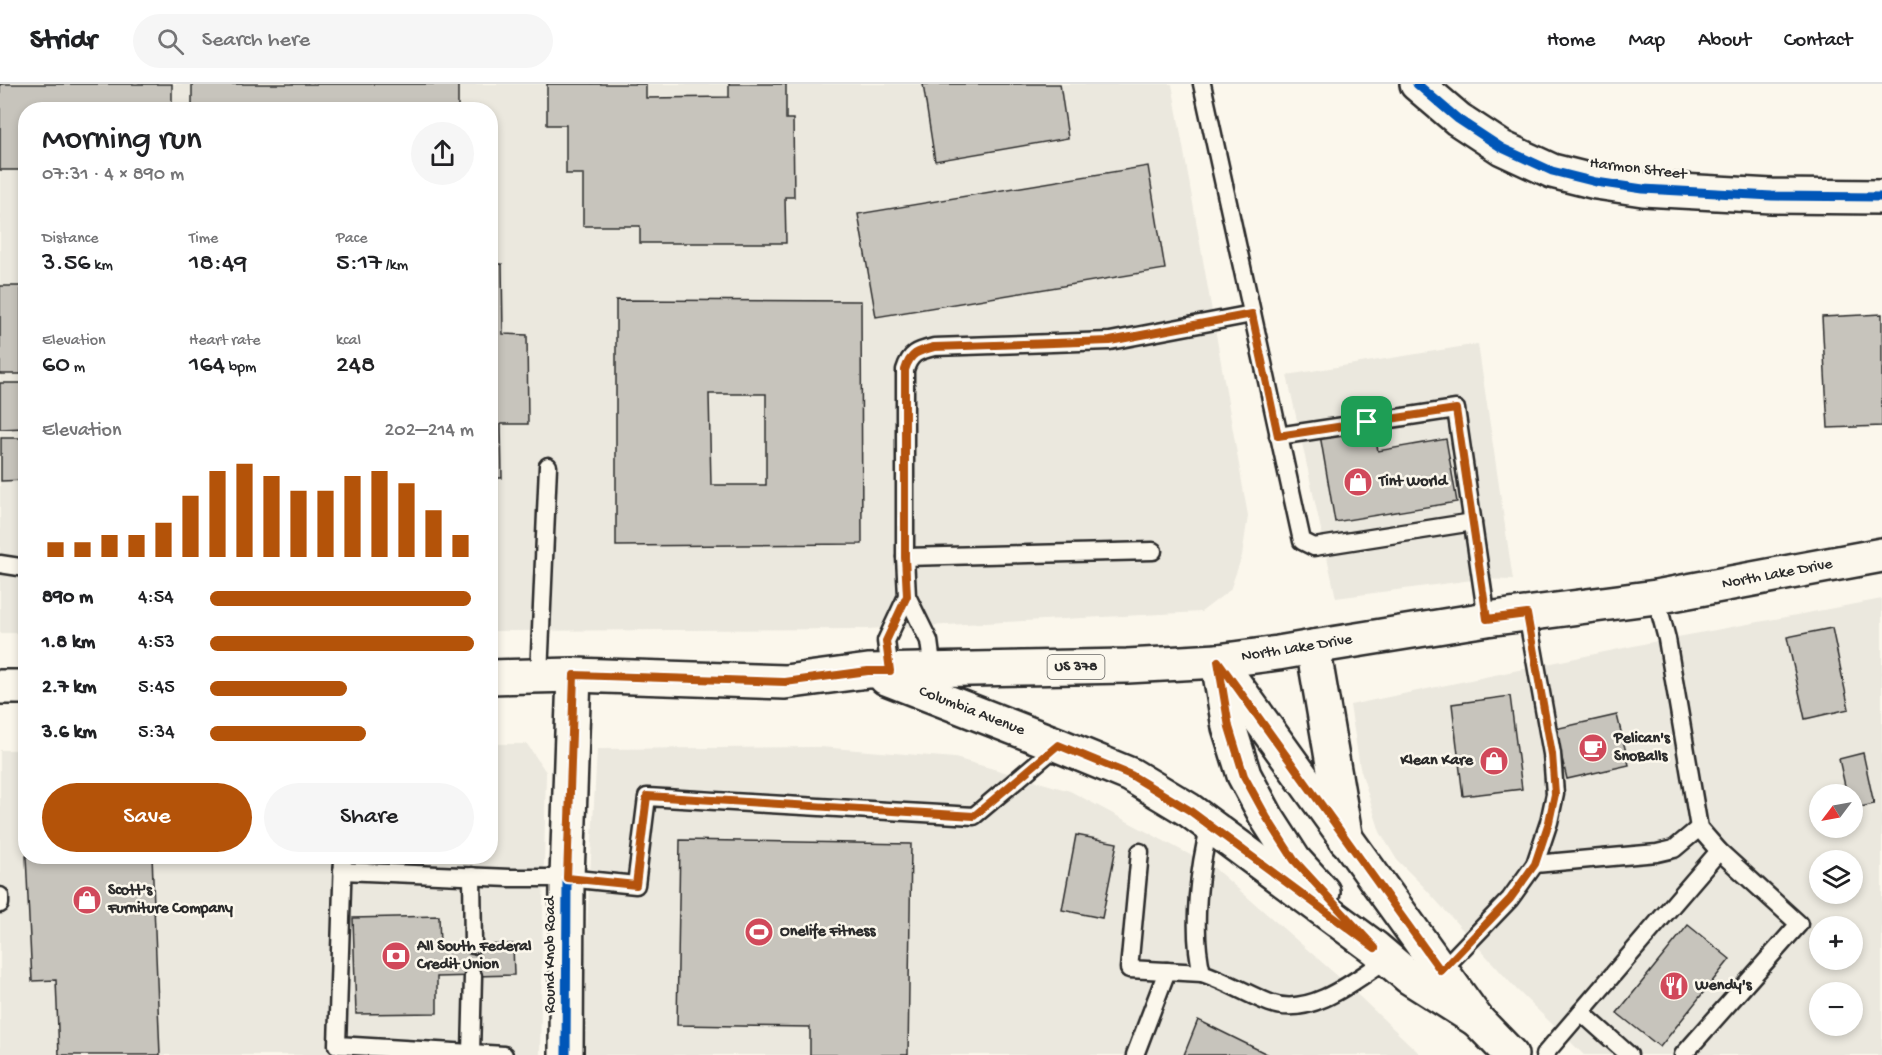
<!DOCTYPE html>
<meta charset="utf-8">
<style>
:root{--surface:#fff;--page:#f6f6f6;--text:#202124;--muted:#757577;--line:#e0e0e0;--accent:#b45309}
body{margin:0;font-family:"Gochi Hand",sans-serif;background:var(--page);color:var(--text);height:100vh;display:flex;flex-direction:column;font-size:22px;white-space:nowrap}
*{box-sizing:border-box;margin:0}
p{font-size:20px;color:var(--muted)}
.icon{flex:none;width:33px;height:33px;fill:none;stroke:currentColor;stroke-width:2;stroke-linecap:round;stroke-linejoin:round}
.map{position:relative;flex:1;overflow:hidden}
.drawer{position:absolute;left:18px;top:18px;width:480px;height:762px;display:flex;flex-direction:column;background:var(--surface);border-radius:24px;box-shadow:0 3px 9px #0003}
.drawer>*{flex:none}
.needle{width:39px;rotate:238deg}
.fabs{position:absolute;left:1809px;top:700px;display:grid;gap:12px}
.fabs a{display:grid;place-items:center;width:54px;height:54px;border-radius:50%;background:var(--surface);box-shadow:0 3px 9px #0003;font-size:30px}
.pin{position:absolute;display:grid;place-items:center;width:51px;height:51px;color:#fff;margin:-26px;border-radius:12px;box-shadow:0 3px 9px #0006}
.round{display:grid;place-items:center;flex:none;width:63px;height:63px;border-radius:32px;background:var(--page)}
.head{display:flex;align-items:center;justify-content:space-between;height:102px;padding:0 24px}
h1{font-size:33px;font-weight:600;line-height:45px}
.figures{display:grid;grid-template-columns:repeat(3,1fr);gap:9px;height:102px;padding:6px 24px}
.figures div{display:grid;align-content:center}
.figures b{font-size:26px;font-weight:600}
.figures small{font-size:16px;font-weight:400}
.figures p{font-size:16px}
.chart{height:168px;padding:12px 24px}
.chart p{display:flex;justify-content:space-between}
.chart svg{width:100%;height:108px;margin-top:6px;stroke:var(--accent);stroke-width:6}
.action{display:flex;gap:12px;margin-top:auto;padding:12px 24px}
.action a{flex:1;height:69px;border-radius:36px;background:var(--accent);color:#fff;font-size:24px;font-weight:600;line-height:69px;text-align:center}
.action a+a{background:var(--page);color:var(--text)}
ul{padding:0 24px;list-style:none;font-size:20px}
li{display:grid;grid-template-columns:96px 72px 1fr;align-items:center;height:45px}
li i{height:15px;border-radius:8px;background:var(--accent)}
header{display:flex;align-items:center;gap:36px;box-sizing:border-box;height:84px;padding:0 30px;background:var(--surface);border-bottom:2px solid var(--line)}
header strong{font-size:28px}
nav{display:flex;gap:33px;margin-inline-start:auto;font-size:21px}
.search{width:420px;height:54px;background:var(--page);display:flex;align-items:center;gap:15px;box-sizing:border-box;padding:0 21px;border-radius:33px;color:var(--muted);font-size:22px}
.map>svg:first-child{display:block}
.built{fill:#ebe8de;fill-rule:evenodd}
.building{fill:#c7c4bc;stroke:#2b2b2b;stroke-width:1.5;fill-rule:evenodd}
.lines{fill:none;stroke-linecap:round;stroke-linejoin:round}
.service-casing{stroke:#2b2b2b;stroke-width:21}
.minor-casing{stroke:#2b2b2b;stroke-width:38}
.tertiary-casing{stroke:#2b2b2b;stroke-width:38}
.secondary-casing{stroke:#2b2b2b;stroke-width:38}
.primary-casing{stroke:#2b2b2b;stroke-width:38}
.service{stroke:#fbf7ec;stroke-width:16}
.minor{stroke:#fbf7ec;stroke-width:33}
.tertiary{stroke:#fbf7ec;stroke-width:33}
.secondary{stroke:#fbf7ec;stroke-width:33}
.primary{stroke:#fbf7ec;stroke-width:33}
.cycleway-casing{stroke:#fbf7ec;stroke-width:13}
.cycleway{stroke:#0057b8;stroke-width:9}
.route-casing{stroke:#fff;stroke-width:12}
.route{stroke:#b45309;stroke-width:8}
.labels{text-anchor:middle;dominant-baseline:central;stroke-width:5;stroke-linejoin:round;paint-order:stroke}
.shield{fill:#fbf7ec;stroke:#696865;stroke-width:1.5}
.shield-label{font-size:15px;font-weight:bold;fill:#2b2b2b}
.street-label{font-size:16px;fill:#2b2b2b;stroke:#fbf7ec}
.poi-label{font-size:16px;font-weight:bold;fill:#2b2b2b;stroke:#fbf7ec;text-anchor:start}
</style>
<header>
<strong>Stridr</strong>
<div class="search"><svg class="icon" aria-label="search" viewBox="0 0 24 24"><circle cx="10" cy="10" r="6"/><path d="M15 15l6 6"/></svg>Search here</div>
<nav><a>Home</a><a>Map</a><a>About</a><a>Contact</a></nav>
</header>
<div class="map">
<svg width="1882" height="971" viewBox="0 0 1882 971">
<rect width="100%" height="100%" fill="#fbf7ec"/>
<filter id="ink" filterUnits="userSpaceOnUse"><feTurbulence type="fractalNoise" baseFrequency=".0167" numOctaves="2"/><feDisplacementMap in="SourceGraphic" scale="12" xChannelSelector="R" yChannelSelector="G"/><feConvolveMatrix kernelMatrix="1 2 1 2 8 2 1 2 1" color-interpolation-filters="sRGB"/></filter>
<g filter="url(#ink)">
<g class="built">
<polygon points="0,0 1172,0 1248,432 1242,472 1230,506 1201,528 866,545 491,547 490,26 26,26 26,549 0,549"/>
<polygon points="1478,260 1513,496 1480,495 1336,514 1287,291"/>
<path d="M1882,515V971H1584L1517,906L1423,802L1397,776L1380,748L1360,684L1350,621L1667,555ZM1820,711H1852V744H1820ZM1820,777H1852V810H1820ZM1820,843H1852V876H1820ZM1820,909H1852V942H1820Z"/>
<polygon points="491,660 527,660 546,688 540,971 0,971 0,666 25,666 26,772 490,772"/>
<polygon points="820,663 955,674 1070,707 1213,783 1341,895 1421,971 580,971 597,665"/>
</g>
<g class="building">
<polygon points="0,0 172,0 172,26 26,26 26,86 0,86"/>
<rect x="192" y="0" width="266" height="26"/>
<polygon points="547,0 646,0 646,14 729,13 729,0 786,0 786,35 793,35 794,113 785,113 786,159 640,159 640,142 583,142 583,90 566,90 566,41 547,41"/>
<polygon points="923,0 1060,0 1068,54 935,77"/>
<polygon points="1148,82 1165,185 876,233 858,130"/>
<polygon points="490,180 502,180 503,250 527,251 528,340 501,340 502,394 490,394"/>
<rect x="0" y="202" width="21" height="88"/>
<path d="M616,216L861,217L862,460L616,462ZM709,310H766V401H711Z"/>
<polygon points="1882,230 1882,342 1828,344 1822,233"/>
<polygon points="0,299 26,299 26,344 0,345"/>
<polygon points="1373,342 1378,367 1446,355 1457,418 1335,438 1320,351"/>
<polygon points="1,354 26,354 26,396 1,397"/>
<polygon points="1832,544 1849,625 1805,635 1787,553"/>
<polygon points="1510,612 1522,705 1463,712 1452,620"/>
<polygon points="1617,631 1629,681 1567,695 1555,645"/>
<polygon points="1863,669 1874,720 1852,725 1852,711 1847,711 1839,675"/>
<polygon points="1076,751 1117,759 1102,834 1062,826"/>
<polygon points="680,756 911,760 908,971 810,971 810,943 677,941"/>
<polygon points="26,772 152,772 160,971 59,971 56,896 32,897"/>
<polygon points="439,832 440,862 513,860 514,891 437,893 437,929 356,930 353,834"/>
<polygon points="1688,841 1730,875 1660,963 1617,929"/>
<polygon points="1198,936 1269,971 1184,971"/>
</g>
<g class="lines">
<g class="service-casing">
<g id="service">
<polyline points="1202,0 1302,457 1314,463 1473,438"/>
<polyline points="1278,352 1456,325 1487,535"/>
<polyline points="905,473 1153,467"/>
<polyline points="0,480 26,484"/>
<polyline points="1656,513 1667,555 1699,744 1719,767 1799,840 1683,971"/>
<polyline points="890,587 886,557 907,512"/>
<path d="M933,587L929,557L907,512L905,473V286C910,269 918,267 934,263L1110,257L1252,230"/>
<polyline points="539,592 548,382"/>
<path d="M1210,741C1199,783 1191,846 1202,889C1226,897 1247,910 1270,919C1310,934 1356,896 1387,875"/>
<polyline points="1140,768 1129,885 1202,889"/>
<polyline points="343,772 337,961 504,971"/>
<polyline points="1535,780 1657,769 1674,765 1699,744"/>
<polyline points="342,787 510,794 567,794 636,801 647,713 974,732 1058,661"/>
<polyline points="472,792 473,861"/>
<polyline points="0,812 0,820"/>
<polyline points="1441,887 1510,815 1535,780 1549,738 1555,710 1552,670 1527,530"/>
<polyline points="1581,928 1629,971"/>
<polyline points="471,969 473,892"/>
<polyline points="1135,971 1167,887"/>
<polyline points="1544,971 1719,767"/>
</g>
</g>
<g class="minor-casing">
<polyline id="minor" points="566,971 567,794 574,591"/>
</g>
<g class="tertiary-casing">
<polyline id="tertiary" points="1417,0 1458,35 1502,64 1552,87 1596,98 1643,105 1772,112 1882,113"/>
</g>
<g class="secondary-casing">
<g id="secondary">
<path id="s1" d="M1313,563L1487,535L1656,513L1882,471"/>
</g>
</g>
<g class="primary-casing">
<g id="primary">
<polyline points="1218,577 1477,936 1511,971"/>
<polyline points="1219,584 1229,643 1244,691 1267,734 1294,776 1323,808"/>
<polyline points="490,593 574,591 785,598 868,587 1127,582 1218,577 1278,569 1313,563 1346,756"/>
<path id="s2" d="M886,594L1058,661L1131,691L1189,726L1375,864L1409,893L1477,936"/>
<polyline points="0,603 26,603"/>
</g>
</g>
<use href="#service" class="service"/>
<use href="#minor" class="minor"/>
<use href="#tertiary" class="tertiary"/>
<use href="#secondary" class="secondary"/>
<use href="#primary" class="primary"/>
<g class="cycleway-casing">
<g id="cycleway">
<polyline points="1417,0 1458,35 1502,64 1552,87 1596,98 1643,105 1772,112 1882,113"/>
<polyline points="566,971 567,794 574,591"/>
</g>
</g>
<use href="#cycleway" class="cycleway"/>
</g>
</g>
<g class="lines" filter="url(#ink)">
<g class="route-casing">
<path id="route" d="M1252,230L1278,352L1456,325L1487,535L1527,530L1552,670L1555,710L1549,738L1535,780L1510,815L1441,887L1218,577L1229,643L1244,692L1267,734L1294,776L1375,864L1189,726L1131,691L1058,661L974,732L647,712L636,801L567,794L574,591L785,598L868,587H890L886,557L907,512L905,473V286C910,269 918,267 934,263L1110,257Z"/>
</g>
<use href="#route" class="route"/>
</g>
<defs>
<g id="shop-disc" transform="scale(1.5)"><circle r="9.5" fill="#d1495b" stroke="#fbf7ec"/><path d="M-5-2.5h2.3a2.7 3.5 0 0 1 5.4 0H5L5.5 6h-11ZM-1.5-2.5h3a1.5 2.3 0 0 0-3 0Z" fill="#fff"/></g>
<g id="cafe-disc" transform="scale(1.5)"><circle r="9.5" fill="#d1495b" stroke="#fbf7ec"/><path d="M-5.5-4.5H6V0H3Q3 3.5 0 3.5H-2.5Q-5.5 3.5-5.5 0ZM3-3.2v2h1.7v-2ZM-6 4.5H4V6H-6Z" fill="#fff"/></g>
<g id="stadium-disc" transform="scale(1.5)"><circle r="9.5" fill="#d1495b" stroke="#fbf7ec"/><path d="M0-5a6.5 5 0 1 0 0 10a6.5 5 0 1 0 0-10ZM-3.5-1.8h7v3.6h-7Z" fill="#fff"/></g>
<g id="bank-disc" transform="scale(1.5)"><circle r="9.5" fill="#d1495b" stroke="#fbf7ec"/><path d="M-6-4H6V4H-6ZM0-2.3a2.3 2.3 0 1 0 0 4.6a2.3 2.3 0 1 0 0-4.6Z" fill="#fff"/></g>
<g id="restaurant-disc" transform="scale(1.5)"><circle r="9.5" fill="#d1495b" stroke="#fbf7ec"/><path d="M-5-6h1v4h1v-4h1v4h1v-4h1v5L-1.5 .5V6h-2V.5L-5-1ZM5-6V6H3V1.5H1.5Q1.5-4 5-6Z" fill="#fff"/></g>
</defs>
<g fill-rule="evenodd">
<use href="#shop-disc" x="1358" y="398"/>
<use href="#cafe-disc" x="1593" y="664"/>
<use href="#shop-disc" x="1494" y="677"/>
<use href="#shop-disc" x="87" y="816"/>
<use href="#stadium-disc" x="759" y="848"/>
<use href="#bank-disc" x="396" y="872"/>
<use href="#restaurant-disc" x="1674" y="902"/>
</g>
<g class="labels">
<rect class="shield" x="1047.5" y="571" width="57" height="24" rx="4.5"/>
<g class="shield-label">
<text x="1076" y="583">US 378</text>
</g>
<g class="street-label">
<text transform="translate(1638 86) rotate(7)">Harmon Street</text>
<text stroke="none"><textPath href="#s1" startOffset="470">North Lake Drive</textPath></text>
<text transform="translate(1297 565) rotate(-9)">North Lake Drive</text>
<text stroke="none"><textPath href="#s2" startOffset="92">Columbia Avenue</textPath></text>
<text transform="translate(551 871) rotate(-90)">Round Knob Road</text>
</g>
<g class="poi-label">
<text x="1379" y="398">Tint World</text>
<text x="1614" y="655">Pelican's<tspan x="1614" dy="18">SnoBalls</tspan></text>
<text x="1473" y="677" text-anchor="end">Klean Kare</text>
<text x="108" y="807">Scott's<tspan x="108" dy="18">Furniture Company</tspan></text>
<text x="780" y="848">Onelife Fitness</text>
<text x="417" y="863">All South Federal<tspan x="417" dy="18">Credit Union</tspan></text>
<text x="1695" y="902">Wendy's</text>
</g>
</g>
</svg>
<div class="fabs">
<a><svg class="needle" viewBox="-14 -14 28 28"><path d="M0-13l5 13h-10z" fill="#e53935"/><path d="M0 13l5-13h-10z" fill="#757577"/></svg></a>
<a><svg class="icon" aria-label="layers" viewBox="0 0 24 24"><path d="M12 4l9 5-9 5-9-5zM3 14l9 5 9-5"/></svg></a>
<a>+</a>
<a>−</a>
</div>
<div class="pin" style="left:1367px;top:338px;background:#1e9e55"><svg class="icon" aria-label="arrive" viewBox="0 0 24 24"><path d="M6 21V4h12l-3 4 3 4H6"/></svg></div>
<section class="drawer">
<div class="head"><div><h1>Morning run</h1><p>07:31 · 4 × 890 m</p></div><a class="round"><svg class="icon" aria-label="share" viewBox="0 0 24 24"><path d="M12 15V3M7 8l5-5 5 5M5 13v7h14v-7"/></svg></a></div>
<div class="figures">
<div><p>Distance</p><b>3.56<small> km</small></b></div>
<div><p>Time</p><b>18:49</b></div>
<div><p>Pace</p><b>5:17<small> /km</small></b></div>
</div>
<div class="figures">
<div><p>Elevation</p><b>60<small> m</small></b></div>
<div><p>Heart rate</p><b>164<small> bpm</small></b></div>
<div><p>kcal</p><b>248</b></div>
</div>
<div class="chart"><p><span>Elevation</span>202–214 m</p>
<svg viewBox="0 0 160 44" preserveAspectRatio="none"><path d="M5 44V38M15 44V38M25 44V35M35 44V35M45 44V30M55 44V19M65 44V9M75 44V6M85 44V11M95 44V17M105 44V17M115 44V11M125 44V9M135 44V14M145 44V25M155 44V35"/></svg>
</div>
<ul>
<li><b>890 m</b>4:54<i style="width:99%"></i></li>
<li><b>1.8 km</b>4:53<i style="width:100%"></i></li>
<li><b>2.7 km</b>5:45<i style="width:52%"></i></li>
<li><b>3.6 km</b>5:34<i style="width:59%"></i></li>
</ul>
<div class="action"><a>Save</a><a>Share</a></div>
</section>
</div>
